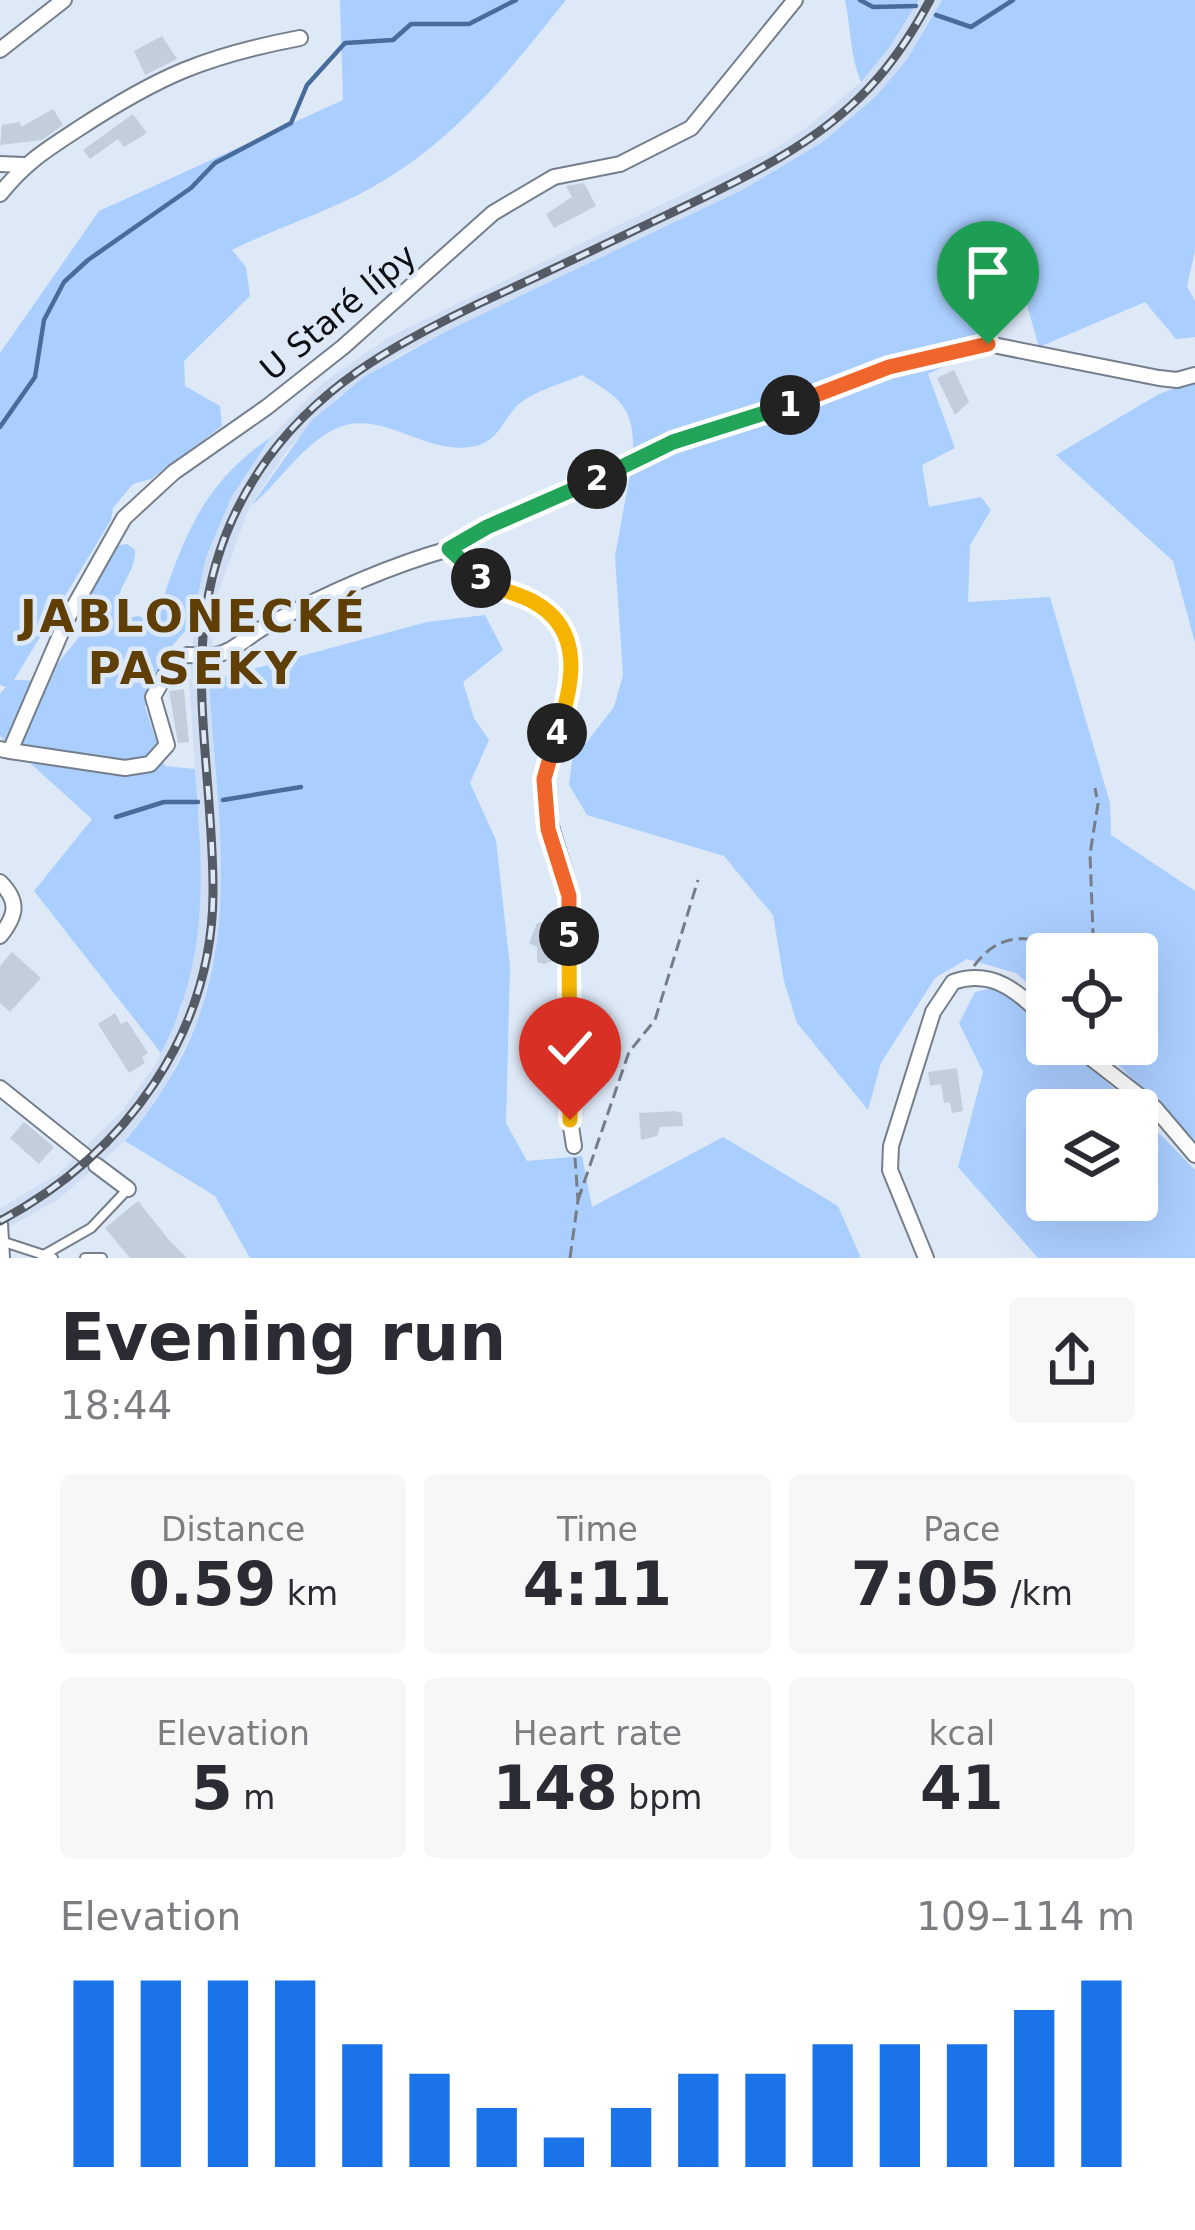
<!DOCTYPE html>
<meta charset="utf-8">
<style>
:root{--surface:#fff;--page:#f7f7f7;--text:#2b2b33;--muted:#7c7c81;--accent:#1a73e8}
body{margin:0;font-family:"DejaVu Sans",sans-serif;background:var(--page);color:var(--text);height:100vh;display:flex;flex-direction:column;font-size:45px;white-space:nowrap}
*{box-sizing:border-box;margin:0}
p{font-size:39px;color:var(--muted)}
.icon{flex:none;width:66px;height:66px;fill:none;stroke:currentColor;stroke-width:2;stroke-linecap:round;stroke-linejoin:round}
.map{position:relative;height:1258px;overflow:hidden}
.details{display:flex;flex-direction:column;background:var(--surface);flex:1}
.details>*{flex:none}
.controls{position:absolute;left:1026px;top:933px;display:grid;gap:24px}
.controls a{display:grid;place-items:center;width:132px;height:132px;border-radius:12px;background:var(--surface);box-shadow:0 12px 48px #0002;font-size:60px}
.pin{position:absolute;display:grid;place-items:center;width:102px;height:102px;color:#fff;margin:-123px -51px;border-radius:50% 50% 50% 0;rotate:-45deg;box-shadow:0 0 12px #0007}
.pin .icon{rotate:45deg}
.km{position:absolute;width:60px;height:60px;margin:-30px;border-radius:50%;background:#222;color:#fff;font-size:33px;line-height:60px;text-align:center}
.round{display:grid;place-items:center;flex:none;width:126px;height:126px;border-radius:12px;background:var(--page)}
.head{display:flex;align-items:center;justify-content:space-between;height:204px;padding:0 60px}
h1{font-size:66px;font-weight:600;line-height:90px}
.metrics{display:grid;grid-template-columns:repeat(3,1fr);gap:18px;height:204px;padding:12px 60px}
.metrics div{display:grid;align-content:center;border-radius:12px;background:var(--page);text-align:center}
.metrics b{font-size:60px;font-weight:600}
.metrics small{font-size:33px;font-weight:400}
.metrics p{font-size:33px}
.chart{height:336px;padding:24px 60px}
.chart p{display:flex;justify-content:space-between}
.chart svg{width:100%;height:216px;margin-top:12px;stroke:var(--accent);stroke-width:6}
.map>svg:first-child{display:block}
.built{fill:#cfdef3}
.green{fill:#aacefe;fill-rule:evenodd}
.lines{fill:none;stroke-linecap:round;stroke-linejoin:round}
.stream{stroke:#476c9c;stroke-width:4.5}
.building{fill:#c3cedc}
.lane-casing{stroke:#757f8c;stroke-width:12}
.street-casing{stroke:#757f8c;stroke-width:18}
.path{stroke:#767d87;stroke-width:3;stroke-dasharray:12 6;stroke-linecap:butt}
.lane{stroke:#fff;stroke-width:8}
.street{stroke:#fff;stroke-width:14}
.rail-casing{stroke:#555b64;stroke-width:9}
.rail{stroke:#dee9f8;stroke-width:4.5;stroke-dasharray:14;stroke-linecap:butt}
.street-bridge-casing{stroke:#757f8c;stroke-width:18;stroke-linecap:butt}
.street-bridge{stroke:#fff;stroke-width:14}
.split-1-casing{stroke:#fff;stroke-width:24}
.split-2-casing{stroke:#fff;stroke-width:24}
.split-3-casing{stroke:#fff;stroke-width:24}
.split-4-casing{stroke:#fff;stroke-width:24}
.split-5-casing{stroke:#fff;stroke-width:24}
.split-6-casing{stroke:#fff;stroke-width:24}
.split-1{stroke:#f0652b;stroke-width:15}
.split-2{stroke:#22a559;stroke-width:15}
.split-3{stroke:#22a559;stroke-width:15}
.split-4{stroke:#f5b400;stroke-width:15}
.split-5{stroke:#f0652b;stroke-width:15}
.split-6{stroke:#f5b400;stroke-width:15}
.labels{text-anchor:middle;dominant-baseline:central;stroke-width:9;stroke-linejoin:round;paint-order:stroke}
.street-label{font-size:33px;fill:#0b0f14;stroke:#dee9f8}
.district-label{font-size:45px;font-weight:bold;letter-spacing:3px;fill:#5f3f05;stroke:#dee9f8}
</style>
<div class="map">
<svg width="1195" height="1258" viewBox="0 0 1195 1258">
<rect width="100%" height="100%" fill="#dee9f8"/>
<polygon class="built" points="919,0 942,0 906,61 876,96 824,141 744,189 399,355 337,398 288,449 250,506 217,595 209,681 224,888 222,928 201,1014 165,1088 125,1141 59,1199 0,1232 0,1209 60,1172 122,1111 155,1065 182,1007 200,834 189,682 197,591 206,557 232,496 271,437 324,382 389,337 773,150 811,124 861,82 889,48"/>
<g class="green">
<path d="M340,0H566C513,66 464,130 391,176C342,208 284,224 232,250L246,267L250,296L184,361L185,386L220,406L222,426L151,479L133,484L113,508L111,520L14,680L50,681L48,675L80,636L77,619L84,596L113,546L127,544L135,550C136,577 108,592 121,619L139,616L154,624C183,542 197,488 271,437L232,496L206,557L192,623L172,646L145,707L165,766L195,769C203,873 210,958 161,1053L34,891L92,819L0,736V694L6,687L0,685V353L99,211L343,100Z"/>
<path d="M845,0H919L889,48L861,82C850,56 851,28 845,0Z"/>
<path d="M942,0H1195V251L1187,286L1195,301V337L1176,339L1145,302L1039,347L1023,291L989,304L998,340H971L890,362L633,453C635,406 618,397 582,375C562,384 529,392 515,408C502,423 497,441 476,446C425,458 381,405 333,430C300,447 279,483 251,506L311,421L364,377L445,332L744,189L824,141L876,96L906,61Z"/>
<polygon points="950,355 954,362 928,374 955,448 922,465 929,507 981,497 991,510 970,545 968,602 1050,597 1110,803 1111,835 1195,891 1195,1140 1097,1044 1137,1044 1137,954 1047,954 1047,1000 1016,973 967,959 935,978 881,1063 868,1110 797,1023 784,981 773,915 724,856 587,815 569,785 572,761 614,707 623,675 615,556 632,464 893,371"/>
<polygon points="1195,381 1195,643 1173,561 1056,455 1159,394"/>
<path d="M485,615L503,650L463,682L474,718L489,740L470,783L496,840L510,967L506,1123L527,1161L582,1156L592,1207L723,1137L838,1206L861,1258H250L215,1196L125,1141C253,989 220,862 209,681L427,622Z"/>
<path d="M993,988L1031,1011L1047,1028V1044H1062L1125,1098L1195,1170V1258H1038L958,1167L983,1072L959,1023L975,992ZM1047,1110H1137V1200H1047Z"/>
</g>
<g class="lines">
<g class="stream">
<polyline points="860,0 873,7 916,6"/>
<polyline points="936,15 971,27 1013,0"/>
<polyline points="0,427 35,377 44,320 64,282 88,260 191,188 215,163 291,123 307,85 345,43 393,40 411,24 469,24 516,0"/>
<polyline points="223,800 301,787"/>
<polyline points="116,817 164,802 198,802"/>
</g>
</g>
<g class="building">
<polygon points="162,36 177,59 145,75 134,51"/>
<polygon points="53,109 63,125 42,140 0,145 2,125 20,122 21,127"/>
<polygon points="133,114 147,133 124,147 118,139 90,159 83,150"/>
<polygon points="584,183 596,206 554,228 546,214 572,197 566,186"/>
<polygon points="954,370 969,402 955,415 937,378"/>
<polygon points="184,689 189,742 178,743 169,691"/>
<polygon points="557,920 559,941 553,961 544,964 537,962 537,947 529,943 537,923"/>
<polygon points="12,952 41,978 10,1012 0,1003 0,966"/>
<polygon points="115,1013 121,1024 127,1021 148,1053 142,1057 145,1063 129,1073 98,1024"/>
<polygon points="957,1068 963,1111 952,1113 950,1102 944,1103 941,1084 930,1086 928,1072"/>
<polygon points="675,1111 682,1113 683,1126 660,1127 657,1136 641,1140 639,1113"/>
<polygon points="24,1122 54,1147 39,1164 10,1138"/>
<polygon points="138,1201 169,1240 187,1258 130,1258 105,1228"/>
</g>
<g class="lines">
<g class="lane-casing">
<g id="lane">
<polyline points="4,1242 53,1258"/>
<polyline points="42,1256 91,1228 127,1190"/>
<polyline points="85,1258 102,1258"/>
</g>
</g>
<g class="street-casing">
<g id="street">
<polyline points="0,50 64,0"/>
<polyline points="0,164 23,165"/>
<path d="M0,194C25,163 44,151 78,129C159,76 205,56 300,38"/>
<polyline points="449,549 636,457 910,361 988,344 1159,378 1177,380 1195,375"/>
<path d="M211,656C234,653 248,635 268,625C326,594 385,567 449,549C461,562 475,577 491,585C518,599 550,601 565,633C589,687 544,731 545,784C545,828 567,862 569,900C572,973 570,1046 570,1120L574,1146"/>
<polyline points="0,749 10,751 67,619 124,518 174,472 267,407 343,347 493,213 554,177 620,164 691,128 795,0"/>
<polyline points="10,751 125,768 150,764 167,745 153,697 173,661 187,655"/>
<path d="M0,882C20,902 16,916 0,936"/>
<polyline points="1073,1044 1155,1108 1195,1155"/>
<polyline points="0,1088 85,1156"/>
<polyline points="96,1165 128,1189"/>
<polyline points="0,1224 2,1258"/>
<path d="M926,1258L890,1170L891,1146L933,1012L953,982C994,968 1019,993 1047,1020"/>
</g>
</g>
<g class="path">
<path d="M974,966C1014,912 1056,958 1090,939L1093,933L1090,854L1098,804L1095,788"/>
<polyline points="578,1200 629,1052 655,1020 698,880"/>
<polyline points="570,1258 578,1200 575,1158"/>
</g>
<use href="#lane" class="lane"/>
<use href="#street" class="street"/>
<g class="rail-casing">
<path id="rail" d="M0,1221C125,1154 215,1033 213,886C212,735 168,609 259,471C314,388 393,345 480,303C543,274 606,244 669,214C740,180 813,147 868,89C893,63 913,32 930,0"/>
</g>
<use href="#rail" class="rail"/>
<g class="street-bridge-casing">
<polyline id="street-bridge" points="187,655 211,656"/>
</g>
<use href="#street-bridge" class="street-bridge"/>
</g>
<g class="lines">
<g class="split-1-casing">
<polyline id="split-1" points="790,405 889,367 988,344"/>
</g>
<g class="split-2-casing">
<polyline id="split-2" points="597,479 673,442 790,405"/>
</g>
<g class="split-3-casing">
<polyline id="split-3" points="481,578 449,549 487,527 597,479"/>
</g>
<g class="split-4-casing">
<path id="split-4" d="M481,578C496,590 515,592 532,601C586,629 573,686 557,733"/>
</g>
<g class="split-5-casing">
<polyline id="split-5" points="557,733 544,779 548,829 569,896 569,936"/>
</g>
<g class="split-6-casing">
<polyline id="split-6" points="569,936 570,1120"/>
</g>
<use href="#split-1" class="split-1"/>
<use href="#split-2" class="split-2"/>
<use href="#split-3" class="split-3"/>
<use href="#split-4" class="split-4"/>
<use href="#split-5" class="split-5"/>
<use href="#split-6" class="split-6"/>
</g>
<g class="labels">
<g class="street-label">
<text transform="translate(338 312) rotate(-40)">U Staré lípy</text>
</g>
<g class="district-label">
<text x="194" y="616">JABLONECKÉ<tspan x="194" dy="52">PASEKY</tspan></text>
</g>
</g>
</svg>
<div class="controls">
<a><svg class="icon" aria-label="locate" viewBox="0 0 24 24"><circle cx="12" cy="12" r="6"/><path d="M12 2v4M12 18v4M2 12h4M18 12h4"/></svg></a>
<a><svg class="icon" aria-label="layers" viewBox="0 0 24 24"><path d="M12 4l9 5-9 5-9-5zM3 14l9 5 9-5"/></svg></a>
</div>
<div class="pin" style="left:988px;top:344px;background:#1e9e55"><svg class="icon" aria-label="arrive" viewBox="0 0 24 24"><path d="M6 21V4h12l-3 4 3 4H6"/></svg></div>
<div class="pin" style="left:570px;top:1120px;background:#d93025"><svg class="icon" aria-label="check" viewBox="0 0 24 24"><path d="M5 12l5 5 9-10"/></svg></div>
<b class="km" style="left:790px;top:405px">1</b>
<b class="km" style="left:597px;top:479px">2</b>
<b class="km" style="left:481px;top:578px">3</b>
<b class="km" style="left:557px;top:733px">4</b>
<b class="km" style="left:569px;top:936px">5</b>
</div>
<section class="details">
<div class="head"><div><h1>Evening run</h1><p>18:44</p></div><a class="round"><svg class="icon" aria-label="share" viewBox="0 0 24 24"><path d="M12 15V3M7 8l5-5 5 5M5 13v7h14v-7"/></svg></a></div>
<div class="metrics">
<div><p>Distance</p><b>0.59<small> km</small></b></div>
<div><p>Time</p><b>4:11</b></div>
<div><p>Pace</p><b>7:05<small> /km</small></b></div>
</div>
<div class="metrics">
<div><p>Elevation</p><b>5<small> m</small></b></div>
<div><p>Heart rate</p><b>148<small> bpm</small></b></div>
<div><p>kcal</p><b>41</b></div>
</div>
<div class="chart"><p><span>Elevation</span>109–114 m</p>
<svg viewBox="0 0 160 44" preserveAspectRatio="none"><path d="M5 44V6M15 44V6M25 44V6M35 44V6M45 44V19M55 44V25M65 44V32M75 44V38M85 44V32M95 44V25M105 44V25M115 44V19M125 44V19M135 44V19M145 44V12M155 44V6"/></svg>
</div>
</section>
